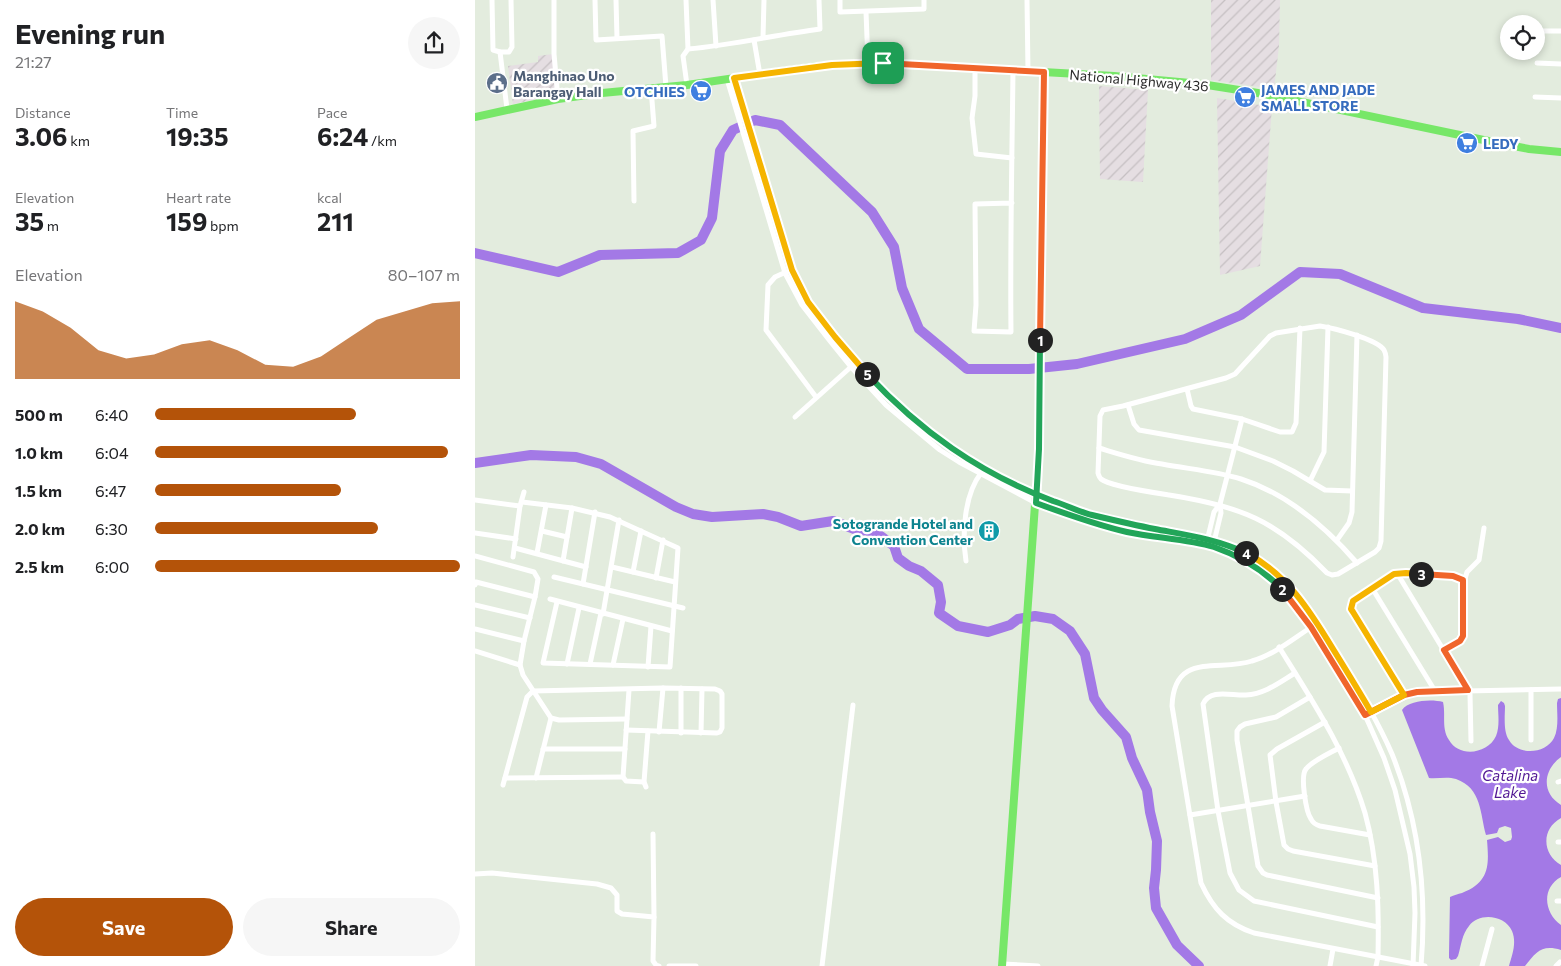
<!DOCTYPE html>
<meta charset="utf-8">
<style>
:root{--surface:#fff;--page:#f6f6f6;--text:#202124;--muted:#757577;--accent:#b45309}
body{margin:0;font-family:Commissioner,sans-serif;background:var(--page);color:var(--text);height:100vh;display:flex;flex-direction:column;font-size:19px;white-space:nowrap}
*{box-sizing:border-box;margin:0}
p{font-size:16px;color:var(--muted)}
.icon{flex:none;width:28px;height:28px;fill:none;stroke:currentColor;stroke-width:2;stroke-linecap:round;stroke-linejoin:round}
.map{position:relative;flex:1;overflow:hidden}
.drawer{display:flex;flex-direction:column;background:var(--surface);width:475px}
.drawer>*{flex:none}
.buttons{position:absolute;left:1025px;top:15px;display:grid;gap:10px}
.buttons a{display:grid;place-items:center;width:45px;height:45px;border-radius:50%;background:var(--surface);box-shadow:0 2px 8px #0003;font-size:25px}
.pin{position:absolute;display:grid;place-items:center;width:42px;height:42px;color:#fff;margin:-21px;border-radius:10px;box-shadow:0 2px 8px #0006}
.km{position:absolute;width:25px;height:25px;margin:-12px;border-radius:50%;background:#222;color:#fff;font-size:14px;line-height:25px;text-align:center}
.round{display:grid;place-items:center;flex:none;width:52px;height:52px;border-radius:26px;background:var(--page)}
.overview{display:flex;align-items:center;justify-content:space-between;height:85px;padding:0 15px}
h1{font-size:28px;font-weight:700;line-height:38px}
.metrics{display:grid;grid-template-columns:repeat(3,1fr);gap:8px;height:85px;padding:5px 15px}
.metrics div{display:grid;align-content:center}
.metrics b{font-size:25px;font-weight:700}
.metrics small{font-size:14px;font-weight:400}
.metrics p{font-size:14px}
.chart{height:140px;padding:10px 15px}
.chart p{display:flex;justify-content:space-between}
.chart svg{width:100%;height:90px;margin-top:5px;fill:var(--accent);opacity:.7}
.button{display:flex;gap:10px;margin-top:auto;padding:10px 15px}
.button a{flex:1;height:58px;border-radius:30px;background:var(--accent);color:#fff;font-size:20px;font-weight:700;line-height:58px;text-align:center}
.button a+a{background:var(--page);color:var(--text)}
ul{padding:0 15px;list-style:none;font-size:16px}
li{display:grid;grid-template-columns:80px 60px 1fr;align-items:center;height:38px}
li i{height:12px;border-radius:6px;background:var(--accent)}
main{display:flex;flex:1;min-height:0}
.map>svg:first-child{display:block}
.industrial{fill:url(#industrial-furrows)}
.water{fill:#a379e6}
.lines{fill:none;stroke-linecap:round;stroke-linejoin:round}
.river{stroke:#a379e6;stroke-width:10}
.street{stroke:#fff;stroke-width:5}
.primary{stroke:#77e768;stroke-width:8}
.split-1-casing{stroke:#fff;stroke-width:10}
.split-2-casing{stroke:#fff;stroke-width:10}
.split-3-casing{stroke:#fff;stroke-width:10}
.split-4-casing{stroke:#fff;stroke-width:10}
.split-5-casing{stroke:#fff;stroke-width:10}
.split-6-casing{stroke:#fff;stroke-width:10}
.split-1{stroke:#f0652b;stroke-width:6}
.split-2{stroke:#22a559;stroke-width:6}
.split-3{stroke:#f0652b;stroke-width:6}
.split-4{stroke:#f5b400;stroke-width:6}
.split-5{stroke:#22a559;stroke-width:6}
.split-6{stroke:#f5b400;stroke-width:6}
.labels{text-anchor:middle;dominant-baseline:central;stroke-width:4.5;stroke-linejoin:round;paint-order:stroke}
.service-label{font-size:14px;font-weight:bold;fill:#4e5e75;stroke:#fff;text-anchor:start}
.street-label{font-size:14px;fill:#2b2b2b;stroke:#fff}
.shop-label{font-size:14px;font-weight:bold;fill:#366cbe;stroke:#fff;text-anchor:start}
.culture-label{font-size:14px;font-weight:bold;fill:#0d838f;stroke:#fff;text-anchor:end}
.water-label{font-size:15px;font-style:italic;fill:#511793;stroke:#fff}
</style>
<main>
<section class="drawer">
<div class="overview"><div><h1>Evening run</h1><p>21:27</p></div><a class="round"><svg class="icon" aria-label="share" viewBox="0 0 24 24"><path d="M12 15V3M7 8l5-5 5 5M5 13v7h14v-7"/></svg></a></div>
<div class="metrics">
<div><p>Distance</p><b>3.06<small> km</small></b></div>
<div><p>Time</p><b>19:35</b></div>
<div><p>Pace</p><b>6:24<small> /km</small></b></div>
</div>
<div class="metrics">
<div><p>Elevation</p><b>35<small> m</small></b></div>
<div><p>Heart rate</p><b>159<small> bpm</small></b></div>
<div><p>kcal</p><b>211</b></div>
</div>
<div class="chart"><p><span>Elevation</span>80–107 m</p>
<svg viewBox="0 0 160 44" preserveAspectRatio="none"><path d="M0 44V6L10 11L20 19L30 30L40 34L50 32L60 27L70 25L80 30L90 37L100 38L110 33L120 24L130 15L140 11L150 7L160 6V44z"/></svg>
</div>
<ul>
<li><b>500 m</b>6:40<i style="width:66%"></i></li>
<li><b>1.0 km</b>6:04<i style="width:96%"></i></li>
<li><b>1.5 km</b>6:47<i style="width:61%"></i></li>
<li><b>2.0 km</b>6:30<i style="width:73%"></i></li>
<li><b>2.5 km</b>6:00<i style="width:100%"></i></li>
</ul>
<div class="button"><a>Save</a><a>Share</a></div>
</section>
<div class="map">
<svg width="1086" height="966" viewBox="0 0 1086 966">
<defs>
<pattern id="industrial-furrows" width="10" height="10" patternUnits="userSpaceOnUse" patternTransform="scale(1.25)"><rect width="10" height="10" fill="#e5dee2"/><path d="M-1 1l2-2M0 10L10 0M9 11l2-2" fill="none" stroke="#c5bfc2"/></pattern>
</defs>
<rect width="100%" height="100%" fill="#e3ecde"/>
<g class="industrial">
<polygon points="736,0 805,0 804,46 799,89 736,80"/>
<polygon points="78,54 81,95 38,104 33,66 63,62 63,56"/>
<polygon points="624,86 673,90 668,182 625,179"/>
<polygon points="742,98 797,107 785,266 745,275"/>
</g>
<path class="water" d="M1086,698V757C1068,770 1066,793 1086,805V818C1066,829 1067,854 1086,865V877C1066,888 1069,913 1086,925V950C1067,944 1061,952 1050,966H1034C1037,955 1042,943 1037,931C1030,915 1004,912 994,926C987,934 986,946 983,956L981,959L976,960L974,958V954L975,897C979,895 983,894 987,893C1015,882 1014,865 1012,840L1023,837L1030,842L1036,840L1037,837L1036,828L1030,826L1024,828L1022,833L1011,835C1005,814 1007,788 981,779C972,776 963,779 954,778L927,710C934,700 957,699 968,702C971,715 966,728 974,740C984,758 1013,754 1021,736C1025,726 1023,714 1023,705L1026,701L1029,703L1030,706C1030,716 1028,731 1034,740C1043,756 1071,754 1079,738C1084,728 1082,713 1082,703L1083,699Z"/>
<g class="lines">
<g class="river">
<polyline points="0,253 83,272 125,255 203,253 226,240 237,218 245,151 258,130 280,120 305,125 397,212 419,247 427,288 444,329 492,369 554,369 602,364 710,339 766,315 825,272 865,274 948,308 1043,319 1086,328"/>
<polyline points="0,463 56,455 101,457 126,464 201,507 218,514 237,517 288,514 303,517 326,526 358,521 382,530 399,531 419,546 423,558 434,566 446,571 463,585 466,602 464,613 483,626 513,632 535,625 543,619 560,616 578,619 595,631 610,654 619,698 627,710 651,737 657,758 672,790 675,812 682,841 681,870 679,888 681,908 702,945 724,966"/>
</g>
<g class="street">
<polyline points="17,0 18,50 25,52 34,52 37,47 36,0"/>
<polyline points="79,0 79,54 83,99"/>
<polyline points="120,0 121,40 187,36 191,87"/>
<polyline points="141,0 142,38"/>
<polyline points="211,0 213,49 208,56 212,85"/>
<polyline points="238,0 241,46"/>
<polyline points="365,0 365,12 449,9 449,0"/>
<polyline points="552,0 553,71"/>
<polyline points="391,12 393,63"/>
<polyline points="1063,31 1086,31"/>
<polyline points="288,37 289,0"/>
<polyline points="279,40 285,75"/>
<path d="M213,49C257,45 300,35 345,29L344,0"/>
<polyline points="25,52 32,109"/>
<polyline points="1062,63 1086,64"/>
<polyline points="500,68 500,96 497,118 501,154 537,158"/>
<path d="M259,78L310,249C316,267 323,286 333,302C344,319 359,336 372,352C437,430 516,484 613,514C634,520 658,525 680,529C713,536 745,539 775,556C815,578 837,615 861,653C881,686 902,719 917,754C944,821 952,895 946,966"/>
<polyline points="252,79 310,273 327,305 355,341 376,367 411,405 465,450 484,462 561,503 630,527 679,538 738,547 752,552 770,561 784,570 799,581 821,606 890,715 909,758 920,790 935,854 939,887 940,913 938,966"/>
<polyline points="1060,97 1086,98"/>
<polyline points="159,201 158,131 179,126 176,88"/>
<path d="M537,203L500,204L501,305L499,331L536,332C535,245 537,158 538,70"/>
<polyline points="311,272 300,277 293,285 291,330 341,397"/>
<path d="M845,326C858,328 902,339 909,350C910,352 911,355 911,357L906,541L904,548L900,552L863,574L857,575L852,573C801,520 765,506 694,495C681,493 634,486 626,479C624,477 624,476 623,473L625,416L628,410L648,406L751,378L760,374L795,336L801,333Z"/>
<polyline points="712,389 716,406 718,409 767,419 805,432 817,432 821,423 825,328"/>
<polyline points="653,405 659,424 664,430 760,447 798,461 818,471 850,490 877,491"/>
<polyline points="320,417 377,366"/>
<path d="M624,448C644,454 665,461 687,464C713,469 740,471 766,479C813,494 850,526 882,563"/>
<polyline points="835,481 849,452 853,327"/>
<polyline points="0,500 45,506"/>
<polyline points="47,502 97,508 135,517 203,548 195,667 68,663 82,602"/>
<polyline points="67,531 92,537"/>
<polyline points="0,533 41,539"/>
<polyline points="862,540 874,523 877,512 882,335"/>
<polyline points="732,541 739,512 745,504"/>
<polyline points="739,542 746,513 745,504 767,419"/>
<polyline points="40,548 111,567"/>
<polyline points="62,553 71,505"/>
<polyline points="0,556 59,572 63,579 60,597 49,641 45,665 48,675 76,718 84,720 152,719"/>
<polyline points="38,557 45,506 49,492"/>
<polyline points="88,561 97,508"/>
<path d="M491,561C487,534 489,495 506,473"/>
<polyline points="137,567 200,582"/>
<polyline points="158,572 166,531"/>
<polyline points="922,573 995,694 996,741"/>
<polyline points="79,577 208,608"/>
<polyline points="181,578 188,540"/>
<polyline points="989,582 992,572 1004,560 1009,528"/>
<polyline points="108,584 120,512"/>
<polyline points="0,585 1,582 60,597"/>
<polyline points="897,588 960,691"/>
<polyline points="75,599 197,631"/>
<polyline points="0,605 55,618"/>
<polyline points="128,614 144,520"/>
<path d="M838,626C819,638 799,655 777,661C744,672 699,651 697,706L726,883C738,909 752,924 779,933L950,966"/>
<polyline points="0,629 49,641"/>
<path d="M804,647C837,700 872,753 890,813C903,860 904,909 903,957L901,966"/>
<polyline points="0,651 45,665"/>
<polyline points="92,664 104,608"/>
<polyline points="115,664 126,613"/>
<polyline points="138,665 148,619"/>
<polyline points="173,667 176,626"/>
<path d="M820,673C805,682 790,694 771,695C757,696 735,688 728,704L743,811L755,873L764,890L779,901L903,927"/>
<polyline points="154,690 148,777 151,781 169,782"/>
<polyline points="1056,690 1056,740"/>
<polyline points="929,695 876,609 879,598 922,573 978,576 985,578 989,583 988,635 985,641 969,650"/>
<polyline points="835,697 801,717 770,724 765,727 762,731 762,740 783,866 788,873 792,875 903,898"/>
<polyline points="895,713 929,695 942,692 1086,689"/>
<polyline points="850,722 802,749 795,755 801,802 809,845 813,849 818,851 900,866"/>
<polyline points="184,732 188,688"/>
<polyline points="206,733 206,688"/>
<polyline points="226,733 227,689"/>
<path d="M864,748C855,753 837,761 831,769C825,776 831,812 836,819C838,823 841,825 845,826L895,835"/>
<polyline points="68,749 150,749"/>
<polyline points="30,778 148,777"/>
<polyline points="61,778 76,718"/>
<polyline points="1083,782 1086,781"/>
<polyline points="28,785 52,697 58,691 188,688 240,689 245,691 247,694 247,728 245,732 242,733 151,730"/>
<polyline points="171,787 169,782 173,731"/>
<polyline points="715,815 830,796"/>
<polyline points="178,834 179,917"/>
<polyline points="1083,842 1086,842"/>
<polyline points="0,874 17,873 122,884 136,888 142,895 142,911 147,914 179,917 178,961 181,965 184,966"/>
<polyline points="1082,901 1086,901"/>
<polyline points="528,964 563,966"/>
<polyline points="194,966 221,966"/>
<polyline points="347,966 378,705"/>
<polyline points="855,966 858,949"/>
<polyline points="1007,966 1017,929"/>
<polyline points="1081,966 1085,962"/>
</g>
<g class="primary">
<polyline points="0,117 83,99 127,93 212,85 343,66 408,63 639,76 726,84 789,94 1023,143 1054,149 1086,152"/>
<polyline points="527,966 564,449 569,72"/>
</g>
</g>
<g class="lines">
<g class="split-1-casing">
<polyline id="split-1" points="408,63 569,72 565,340"/>
</g>
<g class="split-2-casing">
<path id="split-2" d="M565,340L564,449L561,503C591,514 621,525 652,532C680,538 713,539 739,547C765,556 788,570 807,589"/>
</g>
<g class="split-3-casing">
<polyline id="split-3" points="807,589 836,627 890,715 929,695 942,692 993,690 969,650 985,641 988,636 988,580 978,576 946,574"/>
</g>
<g class="split-4-casing">
<path id="split-4" d="M771,553C812,574 835,611 858,649C871,670 884,691 896,712L929,695L878,612L876,609L878,601L919,574L931,573L946,574"/>
</g>
<g class="split-5-casing">
<path id="split-5" d="M392,374C445,431 504,473 578,501C591,505 604,512 617,515C638,520 659,525 680,529C711,535 741,539 771,553"/>
</g>
<g class="split-6-casing">
<polyline id="split-6" points="392,374 360,337 333,302 317,270 259,78 357,65 408,63"/>
</g>
<use href="#split-1" class="split-1"/>
<use href="#split-2" class="split-2"/>
<use href="#split-3" class="split-3"/>
<use href="#split-4" class="split-4"/>
<use href="#split-5" class="split-5"/>
<use href="#split-6" class="split-6"/>
</g>
<defs>
<g id="civic-disc" transform="scale(1.125)"><circle r="9.5" fill="#5c6f8a" stroke="#fff"/><path d="M-.6-6.5H3V-4.5H.6V-3L4-1V1h2V6H-6V1h2V-1L-.6-3ZM-1.2 2.5V6h2.4V2.5Z" fill="#fff"/></g>
<g id="supermarket-disc" transform="scale(1.125)"><circle r="9.5" fill="#3f7fe0" stroke="#fff"/><path d="M-6-5.5h2.5l.6 2H6L4.5 2H-2.5L-4.4-4H-6ZM-1.5 3.2a1.3 1.3 0 1 0 .1 0ZM3 3.2a1.3 1.3 0 1 0 .1 0Z" fill="#fff"/></g>
<g id="building-disc" transform="scale(1.125)"><circle r="9.5" fill="#0f9aa8" stroke="#fff"/><path d="M-4-6H4V6H1V3H-1V6H-4ZM-2.5-4.3h1.7v1.8h-1.7ZM.8-4.3h1.7v1.8H.8ZM-2.5-1h1.7V.8h-1.7ZM.8-1h1.7V.8H.8Z" fill="#fff"/></g>
</defs>
<g fill-rule="evenodd">
<use href="#civic-disc" x="22" y="83"/>
<use href="#supermarket-disc" x="226" y="91"/>
<use href="#supermarket-disc" x="770" y="97"/>
<use href="#supermarket-disc" x="992" y="143"/>
<use href="#building-disc" x="514" y="531"/>
</g>
<g class="labels">
<g class="service-label">
<text x="38" y="75">Manghinao Uno<tspan x="38" dy="16">Barangay Hall</tspan></text>
</g>
<g class="street-label">
<text transform="translate(664 80) rotate(5)">National Highway 436</text>
</g>
<g class="shop-label">
<text x="786" y="89">JAMES AND JADE<tspan x="786" dy="16">SMALL STORE</tspan></text>
<text x="210" y="91" text-anchor="end">OTCHIES</text>
<text x="1008" y="143">LEDY</text>
</g>
<g class="culture-label">
<text x="498" y="523">Sotogrande Hotel and<tspan x="498" dy="16">Convention Center</tspan></text>
</g>
<g class="water-label">
<text x="1035" y="775">Catalina<tspan x="1035" dy="17">Lake</tspan></text>
</g>
</g>
</svg>
<div class="buttons">
<a><svg class="icon" aria-label="locate" viewBox="0 0 24 24"><circle cx="12" cy="12" r="6"/><path d="M12 2v4M12 18v4M2 12h4M18 12h4"/></svg></a>
</div>
<div class="pin" style="left:408px;top:63px;background:#1e9e55"><svg class="icon" aria-label="arrive" viewBox="0 0 24 24"><path d="M6 21V4h12l-3 4 3 4H6"/></svg></div>
<b class="km" style="left:565px;top:340px">1</b>
<b class="km" style="left:807px;top:589px">2</b>
<b class="km" style="left:946px;top:574px">3</b>
<b class="km" style="left:771px;top:553px">4</b>
<b class="km" style="left:392px;top:374px">5</b>
</div>
</main>
